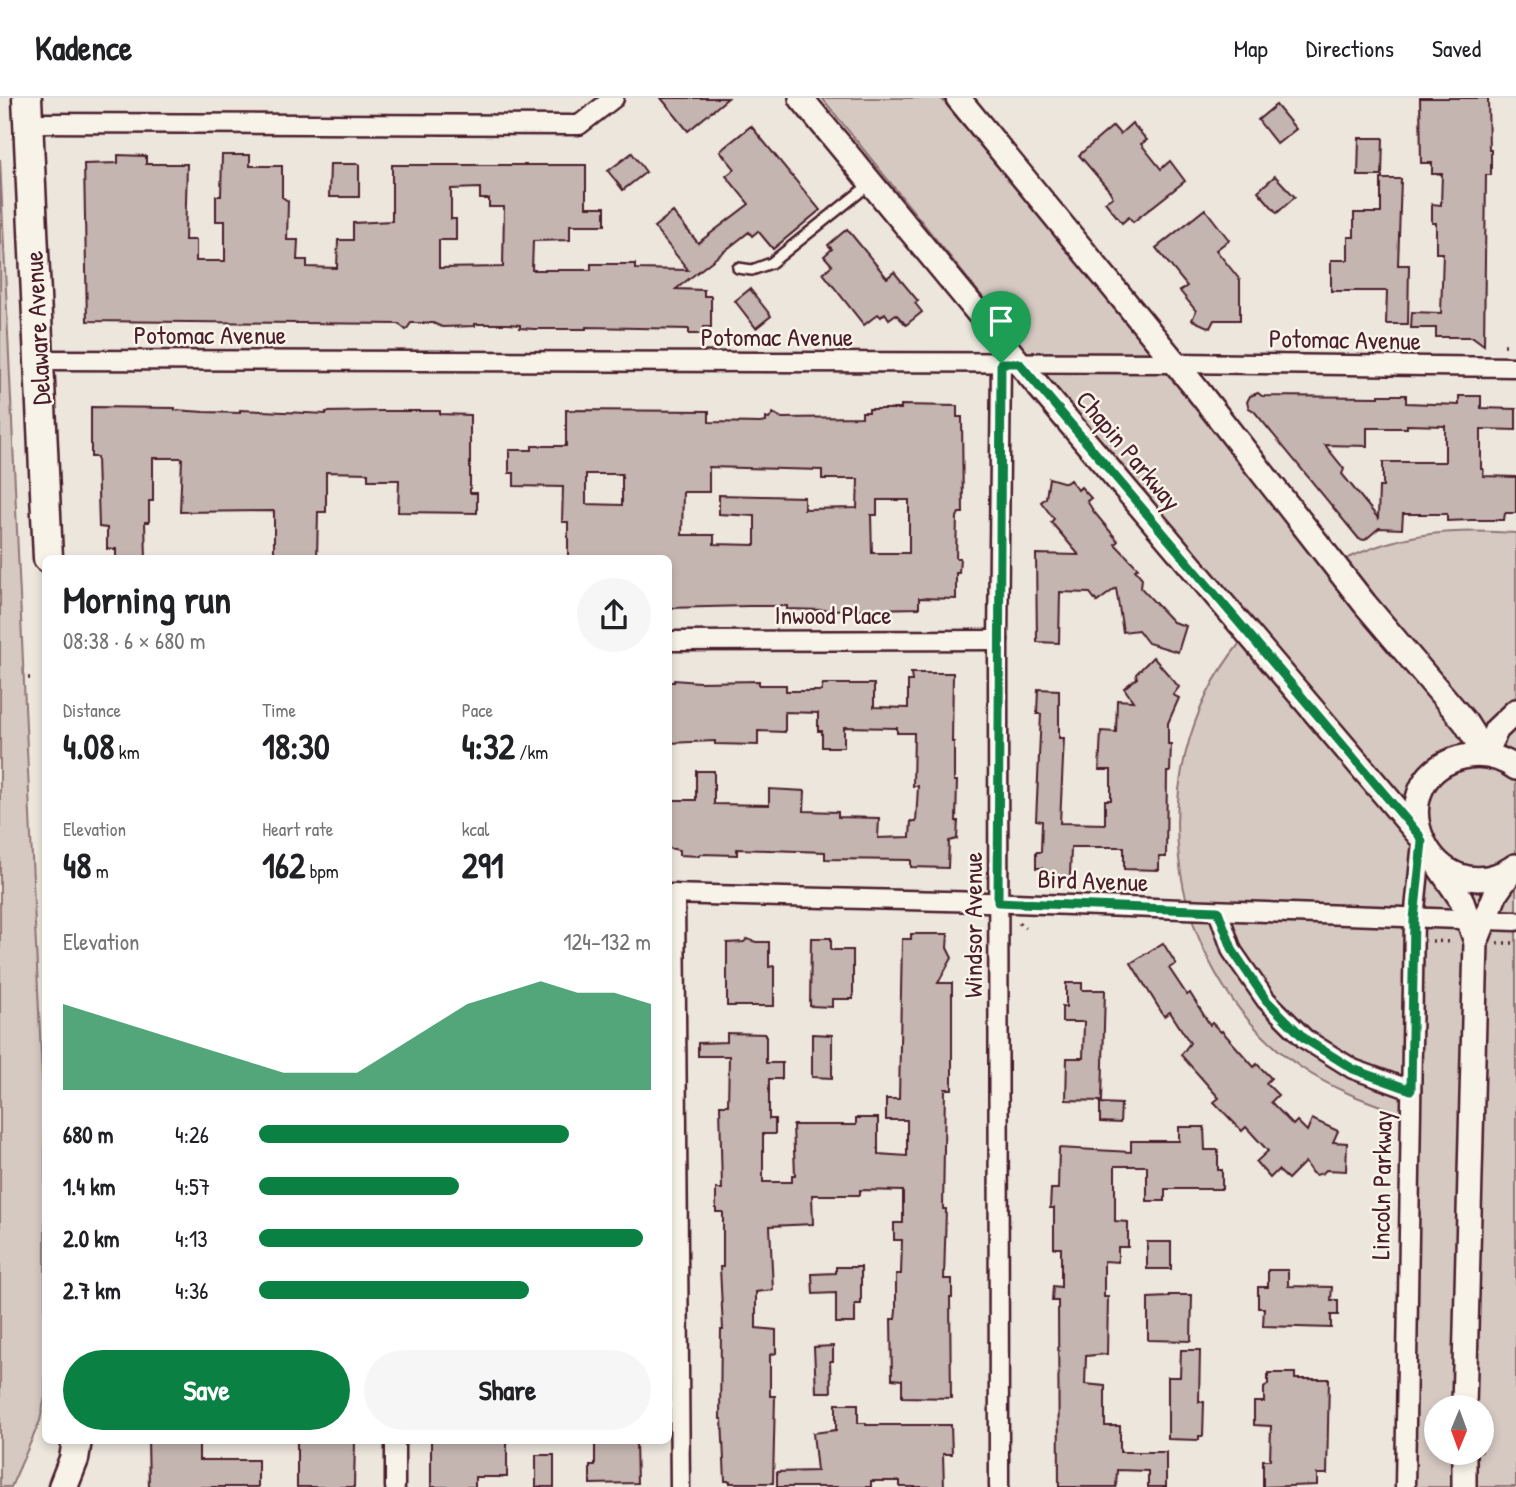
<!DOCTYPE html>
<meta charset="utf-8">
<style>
:root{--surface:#fff;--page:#f6f6f6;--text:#202124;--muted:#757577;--line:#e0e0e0;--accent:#0b8043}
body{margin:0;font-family:"Patrick Hand",sans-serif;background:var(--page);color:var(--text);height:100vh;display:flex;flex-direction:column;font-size:26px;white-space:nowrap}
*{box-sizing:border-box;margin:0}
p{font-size:23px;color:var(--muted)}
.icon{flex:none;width:38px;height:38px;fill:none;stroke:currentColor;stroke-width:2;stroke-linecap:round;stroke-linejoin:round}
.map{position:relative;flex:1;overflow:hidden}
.drawer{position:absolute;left:42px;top:457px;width:630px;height:889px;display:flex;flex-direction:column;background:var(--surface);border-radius:10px;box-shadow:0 4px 10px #0003}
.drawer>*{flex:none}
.needle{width:46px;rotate:181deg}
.buttons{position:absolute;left:1424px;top:1297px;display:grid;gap:14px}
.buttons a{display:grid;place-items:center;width:70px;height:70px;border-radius:50%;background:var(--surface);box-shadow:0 4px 10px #0003;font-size:35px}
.pin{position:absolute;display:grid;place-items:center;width:60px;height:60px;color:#fff;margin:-72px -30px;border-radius:50% 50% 50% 0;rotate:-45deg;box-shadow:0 0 7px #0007}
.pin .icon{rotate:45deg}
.round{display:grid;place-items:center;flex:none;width:74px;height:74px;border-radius:37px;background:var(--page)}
.overview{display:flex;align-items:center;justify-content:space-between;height:119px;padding:0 21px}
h1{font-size:38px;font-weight:700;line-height:52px}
.figures{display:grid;grid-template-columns:repeat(3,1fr);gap:10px;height:119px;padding:7px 21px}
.figures div{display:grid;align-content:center}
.figures b{font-size:35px;font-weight:700}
.figures small{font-size:19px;font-weight:400}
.figures p{font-size:19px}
.chart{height:196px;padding:14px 21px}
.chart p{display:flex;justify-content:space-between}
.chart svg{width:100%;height:126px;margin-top:7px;fill:var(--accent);opacity:.7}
.primary-button{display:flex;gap:14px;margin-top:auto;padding:14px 21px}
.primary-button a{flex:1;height:80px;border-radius:42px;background:var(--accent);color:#fff;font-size:28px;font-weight:700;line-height:80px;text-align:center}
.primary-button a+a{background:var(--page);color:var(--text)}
ul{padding:0 21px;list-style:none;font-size:23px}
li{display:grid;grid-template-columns:112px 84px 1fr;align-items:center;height:52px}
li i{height:18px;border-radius:9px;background:var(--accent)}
header{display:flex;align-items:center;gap:42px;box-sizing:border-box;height:98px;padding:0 35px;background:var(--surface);border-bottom:2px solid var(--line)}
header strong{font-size:33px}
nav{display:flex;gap:38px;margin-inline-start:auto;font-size:24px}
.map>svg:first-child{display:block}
.green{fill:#d5c9c2;stroke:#907476;stroke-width:2;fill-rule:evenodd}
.building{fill:#c4b5b0;stroke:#4a1f2b;stroke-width:2;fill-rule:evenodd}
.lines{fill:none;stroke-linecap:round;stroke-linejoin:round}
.service-casing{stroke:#4a1f2b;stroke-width:14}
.minor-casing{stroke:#4a1f2b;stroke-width:23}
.tertiary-casing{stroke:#4a1f2b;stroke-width:28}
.primary-casing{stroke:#4a1f2b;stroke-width:33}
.path{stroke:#4a1f2b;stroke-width:3.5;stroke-dasharray:2 5;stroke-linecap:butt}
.service{stroke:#f7f3e8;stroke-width:9}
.minor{stroke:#f7f3e8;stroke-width:18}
.tertiary{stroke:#f7f3e8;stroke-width:23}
.primary{stroke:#f7f3e8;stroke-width:28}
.route-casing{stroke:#fff;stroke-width:14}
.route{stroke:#0b8043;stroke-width:9}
.labels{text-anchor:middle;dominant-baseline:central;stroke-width:5;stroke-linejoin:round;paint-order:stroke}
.street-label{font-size:26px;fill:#4a1f2b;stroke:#f7f3e8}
</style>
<header>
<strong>Kadence</strong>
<nav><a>Map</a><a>Directions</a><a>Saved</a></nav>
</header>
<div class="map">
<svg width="1516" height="1389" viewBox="0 0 1516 1389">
<rect width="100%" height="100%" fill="#ece6dd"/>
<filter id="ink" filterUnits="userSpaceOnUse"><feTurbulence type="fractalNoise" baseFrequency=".0143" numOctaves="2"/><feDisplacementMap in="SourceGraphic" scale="14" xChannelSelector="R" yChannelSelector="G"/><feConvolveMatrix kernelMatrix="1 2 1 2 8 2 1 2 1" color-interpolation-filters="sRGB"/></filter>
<g filter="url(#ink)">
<g class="green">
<path d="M822,0H941L1329,470C1392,435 1446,430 1516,435V1389H1409L1415,1020C1374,1006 1334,993 1299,968C1159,869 1135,659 1251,532ZM1437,1309H1482V1354H1437Z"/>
<polygon points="0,61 45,1044 45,1299 40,1323 11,1389 0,1389"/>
</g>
<g class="building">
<polygon points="661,0 728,0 688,33"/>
<polygon points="1420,0 1488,0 1489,52 1491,52 1491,77 1486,77 1484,247 1473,239 1436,239 1436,230 1411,230 1412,214 1441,215 1443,155 1436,155 1436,125 1432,125 1432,106 1441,107 1442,76 1432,76 1432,65 1421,65"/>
<polygon points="1276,7 1296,31 1277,46 1258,22"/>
<polygon points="1132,25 1147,42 1141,46 1161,71 1170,63 1185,83 1133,124 1129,119 1122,125 1105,104 1113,99 1109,92 1079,57 1113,28 1120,36"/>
<path d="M751,28L820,112L773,151L758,133L752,138L749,134L676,191L704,192V198H711V229H704V236H689V231L586,229V231H534L520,230V227L508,226H475V228L442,229L433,225H411L406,232L399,226L87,223L84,66L118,65V57L146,58V66H187L185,142H196V163H225V123H216V98H221L222,57H250V68H282V99L288,103L287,142H298L297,162H307V169L337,170L338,142H353V125L392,123V67H586V109H605V127H570V142L533,143L532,172H591V166H635V171L688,172L654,129L673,114L698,145L749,106L726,78L735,71L720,53ZM480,90V101H489V109H504L503,169L439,170V142H456V121H451V91Z"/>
<polygon points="1359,40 1383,40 1382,78 1358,78"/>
<polygon points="632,55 646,74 623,92 608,73"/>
<polygon points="330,66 359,66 359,99 329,99"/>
<polygon points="1275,78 1295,99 1277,115 1258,93"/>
<polygon points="1381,81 1401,81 1398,167 1409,167 1408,226 1386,226 1387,193 1331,193 1331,162 1348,162 1348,139 1354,139 1354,115 1381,115"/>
<polygon points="1205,111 1229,142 1216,152 1240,182 1240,222 1214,222 1210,230 1192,222 1196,213 1180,193 1187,188 1156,150"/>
<polygon points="847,131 887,180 894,174 918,203 915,205 922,214 906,227 896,216 889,221 885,215 881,219 878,216 864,227 823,175 832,167 824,158 832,151 828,147"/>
<polygon points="750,191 771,218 756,230 735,203"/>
<path d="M1258,295L1262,298L1379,299V297H1406V305L1459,307V298H1481V310L1516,311V332L1481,331V371H1483V378L1516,379V415H1505L1504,422H1472L1447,423V416H1403L1402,431L1379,430L1365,442L1359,441L1254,313L1249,310L1247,304L1250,298ZM1407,327L1445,328V364H1383V389H1379L1378,420L1342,376L1344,371L1325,347L1367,348V330H1407Z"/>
<path d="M901,307L957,308V319H962L963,415H959L957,419L956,460H960L959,475H956V501L919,500V510L822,512L787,511V508H749L668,510V460H568V424H562L563,389L514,388V375H509V352H532V348H566V312L709,313V324L760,325L766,324V320L769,321L773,315L782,320L862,319V314H869V311H901ZM709,369L822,372V381H858L857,410L804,411V399L719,397V416L755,418V447L714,446V437H682L683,394H709ZM586,376H622V407L586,406ZM877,402H909V455H872L871,417H877Z"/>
<polygon points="91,309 175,310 175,312 204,314 240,315 240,312 326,316 326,314 381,313 440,313 440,316 470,317 470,395 477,395 477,415 398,414 399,382 368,382 368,375 326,374 326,414 318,414 317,460 274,460 274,413 180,414 182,360 153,360 153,403 149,403 149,424 145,424 146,460 116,460 116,451 107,451 107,430 99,429 97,359 91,359"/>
<polygon points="1049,380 1066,385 1070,382 1078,392 1081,389 1091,400 1087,403 1094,414 1118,443 1115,446 1138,470 1135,472 1142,480 1141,490 1173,524 1186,528 1178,554 1148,545 1138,532 1123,534 1116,490 1097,504 1090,495 1060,494 1059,545 1037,544 1036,456 1079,457 1051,424 1054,421 1041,404 1046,400"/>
<polygon points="1153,559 1179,589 1173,597 1179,600 1168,625 1168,646 1171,646 1170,674 1167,674 1166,759 1159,759 1159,772 1124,771 1124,749 1071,749 1070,779 1042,778 1042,770 1036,770 1036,754 1041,754 1042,723 1036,722 1041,616 1037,616 1038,591 1059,592 1059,640 1064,640 1060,725 1105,726 1105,702 1111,702 1111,672 1099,672 1101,633 1116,634 1117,602 1133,603 1124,590 1137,580 1136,576"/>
<polygon points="911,575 953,575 952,644 954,644 954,683 957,683 956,723 958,723 957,741 949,743 948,770 911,769 911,762 825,761 825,754 737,751 737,757 700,756 699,758 679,757 679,752 668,750 668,702 696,702 696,673 714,673 714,706 769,707 769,691 805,693 804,713 838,714 838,719 879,720 878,740 910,739 911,723 916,724 918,688 913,688 914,635 897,635 897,630 844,629 844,649 822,649 822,633 818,633 818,615 785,614 785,634 758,633 758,647 715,646 715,643 668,645 668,584 674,584 674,582 699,584 759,583 759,587 786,587 786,593 821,593 823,586 874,586 874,609 908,610 908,583 912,583"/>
<polygon points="911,836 948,836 947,850 952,860 938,885 952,885 952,991 945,991 943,1111 946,1111 944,1181 952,1181 952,1200 950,1200 951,1300 902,1299 902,1282 892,1281 891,1221 895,1221 896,1213 896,1176 901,1176 902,1142 894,1142 894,1125 903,1125 903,1093 860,1092 860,1097 812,1097 813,1126 770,1128 773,1192 756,1194 756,1230 776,1232 776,1255 770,1257 770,1298 775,1298 773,1385 730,1385 730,1383 725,1383 722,1321 720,1321 721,1232 723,1232 720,1169 723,1169 723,1114 716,1114 716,1091 722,1091 720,1007 728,1007 729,958 698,958 698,945 727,944 727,935 766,936 766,965 782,965 782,981 769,981 769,1021 775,1021 775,1036 763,1036 763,1084 792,1084 792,1077 795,1077 793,1027 856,1027 856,1020 878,1020 878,1056 907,1058 907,1022 886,1022 886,1001 899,1001 902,841 911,841"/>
<polygon points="811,840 831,840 831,852 853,852 853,901 832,901 832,909 810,908"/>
<polygon points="747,841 756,844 769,844 769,869 774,868 774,908 727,908 727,845 744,844"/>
<polygon points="1163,845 1176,866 1169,870 1187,897 1190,895 1210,927 1212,925 1221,934 1222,933 1254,969 1257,966 1271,980 1266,985 1278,997 1271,1004 1293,1027 1297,1023 1307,1033 1312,1021 1338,1033 1333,1044 1347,1045 1346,1073 1326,1072 1323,1075 1316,1077 1312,1075 1305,1064 1288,1081 1278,1072 1270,1080 1256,1064 1268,1053 1246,1029 1242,1033 1214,1004 1219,1000 1181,957 1190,945 1170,914 1164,918 1131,865"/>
<polygon points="1066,885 1082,885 1082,892 1105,892 1102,1003 1066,1002 1067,960 1083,960 1084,924 1062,924 1062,908 1066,909"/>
<polygon points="812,936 832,937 832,980 812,979"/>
<polygon points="1100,1005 1121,1006 1120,1025 1100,1024"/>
<polygon points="1179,1029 1204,1029 1205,1052 1218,1052 1218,1072 1222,1072 1222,1091 1165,1091 1165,1103 1147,1103 1147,1068 1115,1068 1115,1123 1128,1124 1128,1149 1118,1149 1118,1164 1104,1163 1104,1199 1108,1199 1107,1256 1086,1258 1085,1286 1105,1288 1105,1328 1120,1328 1120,1354 1166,1354 1166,1389 1148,1389 1148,1373 1117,1372 1116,1389 1059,1389 1058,1203 1052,1203 1053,1188 1061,1189 1061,1150 1054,1150 1054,1110 1050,1110 1051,1091 1058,1091 1059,1050 1131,1054 1131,1043 1179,1043"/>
<rect x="1147" y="1144" width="24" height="27"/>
<polygon points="836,1169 861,1169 861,1206 855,1206 855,1225 836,1225 836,1195 813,1196 812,1176 836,1175"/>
<polygon points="1268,1172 1288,1172 1288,1188 1332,1189 1331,1202 1338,1202 1338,1217 1331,1217 1331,1230 1263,1228 1264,1210 1258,1210 1258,1189 1268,1189"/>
<polygon points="1169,1197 1192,1197 1191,1243 1148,1242 1148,1200 1169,1199"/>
<polygon points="833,1248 833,1263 830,1263 831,1294 816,1294 814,1249"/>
<polygon points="1181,1252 1200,1252 1199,1304 1204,1304 1203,1338 1199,1338 1199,1342 1168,1341 1168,1279 1180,1279"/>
<polygon points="1268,1275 1295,1275 1295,1281 1329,1281 1327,1376 1317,1376 1317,1387 1263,1389 1263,1362 1270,1362 1271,1328 1254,1327 1254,1304 1264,1304 1264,1290 1268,1286"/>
<polygon points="836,1306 858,1306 858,1325 866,1325 866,1327 951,1327 952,1356 943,1356 944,1389 900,1389 900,1383 871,1383 871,1389 777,1389 777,1374 817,1373 813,1335 836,1332"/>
<polygon points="148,1342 199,1342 199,1362 258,1362 258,1389 149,1389"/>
<polygon points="297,1342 355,1342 354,1389 297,1389"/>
<polygon points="431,1342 507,1342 507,1379 475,1379 475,1389 431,1389"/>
<polygon points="599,1342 636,1342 637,1385 590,1386 590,1368 595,1368 595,1345 599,1345"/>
<rect x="536" y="1357" width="18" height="32"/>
</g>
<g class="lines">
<g class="service-casing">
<polyline id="service" points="738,170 752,172 771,165 870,86"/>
</g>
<g class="minor-casing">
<g id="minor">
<polyline points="28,25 579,27 614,0"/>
<polyline points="39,262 1174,265 1516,269"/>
<polyline points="668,543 998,542"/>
<polyline points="668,796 985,804 1516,823"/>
<polyline points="675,796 680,1389"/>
<polyline points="1218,813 1232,853 1266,902 1305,941 1353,971 1411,992"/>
<polyline points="395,1342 395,1389"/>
<polyline points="999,1389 998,542 1001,265"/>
<polyline points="1405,1389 1414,821 1422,744"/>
</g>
</g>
<g class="tertiary-casing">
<g id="tertiary">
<polyline points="801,0 1040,290 1419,737"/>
<polyline points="958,0 1195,289 1365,506 1465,624 1477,643 1479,657"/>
<polyline points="1486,657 1496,632 1516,613"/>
<polyline points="1439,769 1461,801 1476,844"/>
<path d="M1514,769C1433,821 1372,686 1459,660C1480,654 1499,658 1516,670"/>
<polyline points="1464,1309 1476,844 1496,795 1515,768"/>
<polyline points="1464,1389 1464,1354"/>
</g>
</g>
<g class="primary-casing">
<g id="primary">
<polyline points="27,0 48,460"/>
<polyline points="63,1389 74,1361 77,1342"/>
</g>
</g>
<g class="path">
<polyline points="1504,247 1511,247"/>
<polyline points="28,580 31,580"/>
<polyline points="1019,825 1025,830"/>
<polyline points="1432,843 1453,844"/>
<polyline points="1497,845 1516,845"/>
</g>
<use href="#service" class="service"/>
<use href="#minor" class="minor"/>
<use href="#tertiary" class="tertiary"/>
<use href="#primary" class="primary"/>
</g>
</g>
<g class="lines" filter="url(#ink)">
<g class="route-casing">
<polygon id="route" points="1001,265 1019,265 1419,737 1422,744 1414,821 1411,992 1353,971 1305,941 1266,902 1233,853 1218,813 998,804"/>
</g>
<use href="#route" class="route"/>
</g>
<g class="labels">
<g class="street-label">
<text transform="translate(37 230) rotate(-93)">Delaware Avenue</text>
<text x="210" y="236">Potomac Avenue</text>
<text x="777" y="238">Potomac Avenue</text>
<text transform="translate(1345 241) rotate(1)">Potomac Avenue</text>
<text transform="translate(1129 352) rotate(50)">Chapin Parkway</text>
<text x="833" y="516">Inwood Place</text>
<text transform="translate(1093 782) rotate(2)">Bird Avenue</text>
<text transform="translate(972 827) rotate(-90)">Windsor Avenue</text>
<text transform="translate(1381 1087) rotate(-89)">Lincoln Parkway</text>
</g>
</g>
</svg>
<div class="buttons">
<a><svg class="needle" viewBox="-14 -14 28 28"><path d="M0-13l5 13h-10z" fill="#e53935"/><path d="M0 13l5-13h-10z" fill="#757577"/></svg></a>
</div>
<div class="pin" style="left:1001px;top:265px;background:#1e9e55"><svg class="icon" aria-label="arrive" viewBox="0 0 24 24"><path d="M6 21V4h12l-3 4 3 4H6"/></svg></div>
<section class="drawer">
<div class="overview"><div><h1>Morning run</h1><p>08:38 · 6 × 680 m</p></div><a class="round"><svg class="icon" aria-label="share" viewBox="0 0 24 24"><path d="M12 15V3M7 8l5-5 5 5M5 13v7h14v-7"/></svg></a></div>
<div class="figures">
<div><p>Distance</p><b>4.08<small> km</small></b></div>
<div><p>Time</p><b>18:30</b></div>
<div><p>Pace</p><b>4:32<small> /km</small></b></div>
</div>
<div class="figures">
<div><p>Elevation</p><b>48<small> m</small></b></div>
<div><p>Heart rate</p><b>162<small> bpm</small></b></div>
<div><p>kcal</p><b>291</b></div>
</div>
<div class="chart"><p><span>Elevation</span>124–132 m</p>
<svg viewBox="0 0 160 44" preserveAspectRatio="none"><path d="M0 44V14L10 18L20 22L30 26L40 30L50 34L60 38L70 38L80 38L90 30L100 22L110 14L120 10L130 6L140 10L150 10L160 14V44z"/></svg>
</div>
<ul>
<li><b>680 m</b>4:26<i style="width:79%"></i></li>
<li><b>1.4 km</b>4:57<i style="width:51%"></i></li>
<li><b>2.0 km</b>4:13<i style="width:98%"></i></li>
<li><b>2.7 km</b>4:36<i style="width:69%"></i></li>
</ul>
<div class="primary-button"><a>Save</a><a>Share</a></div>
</section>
</div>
